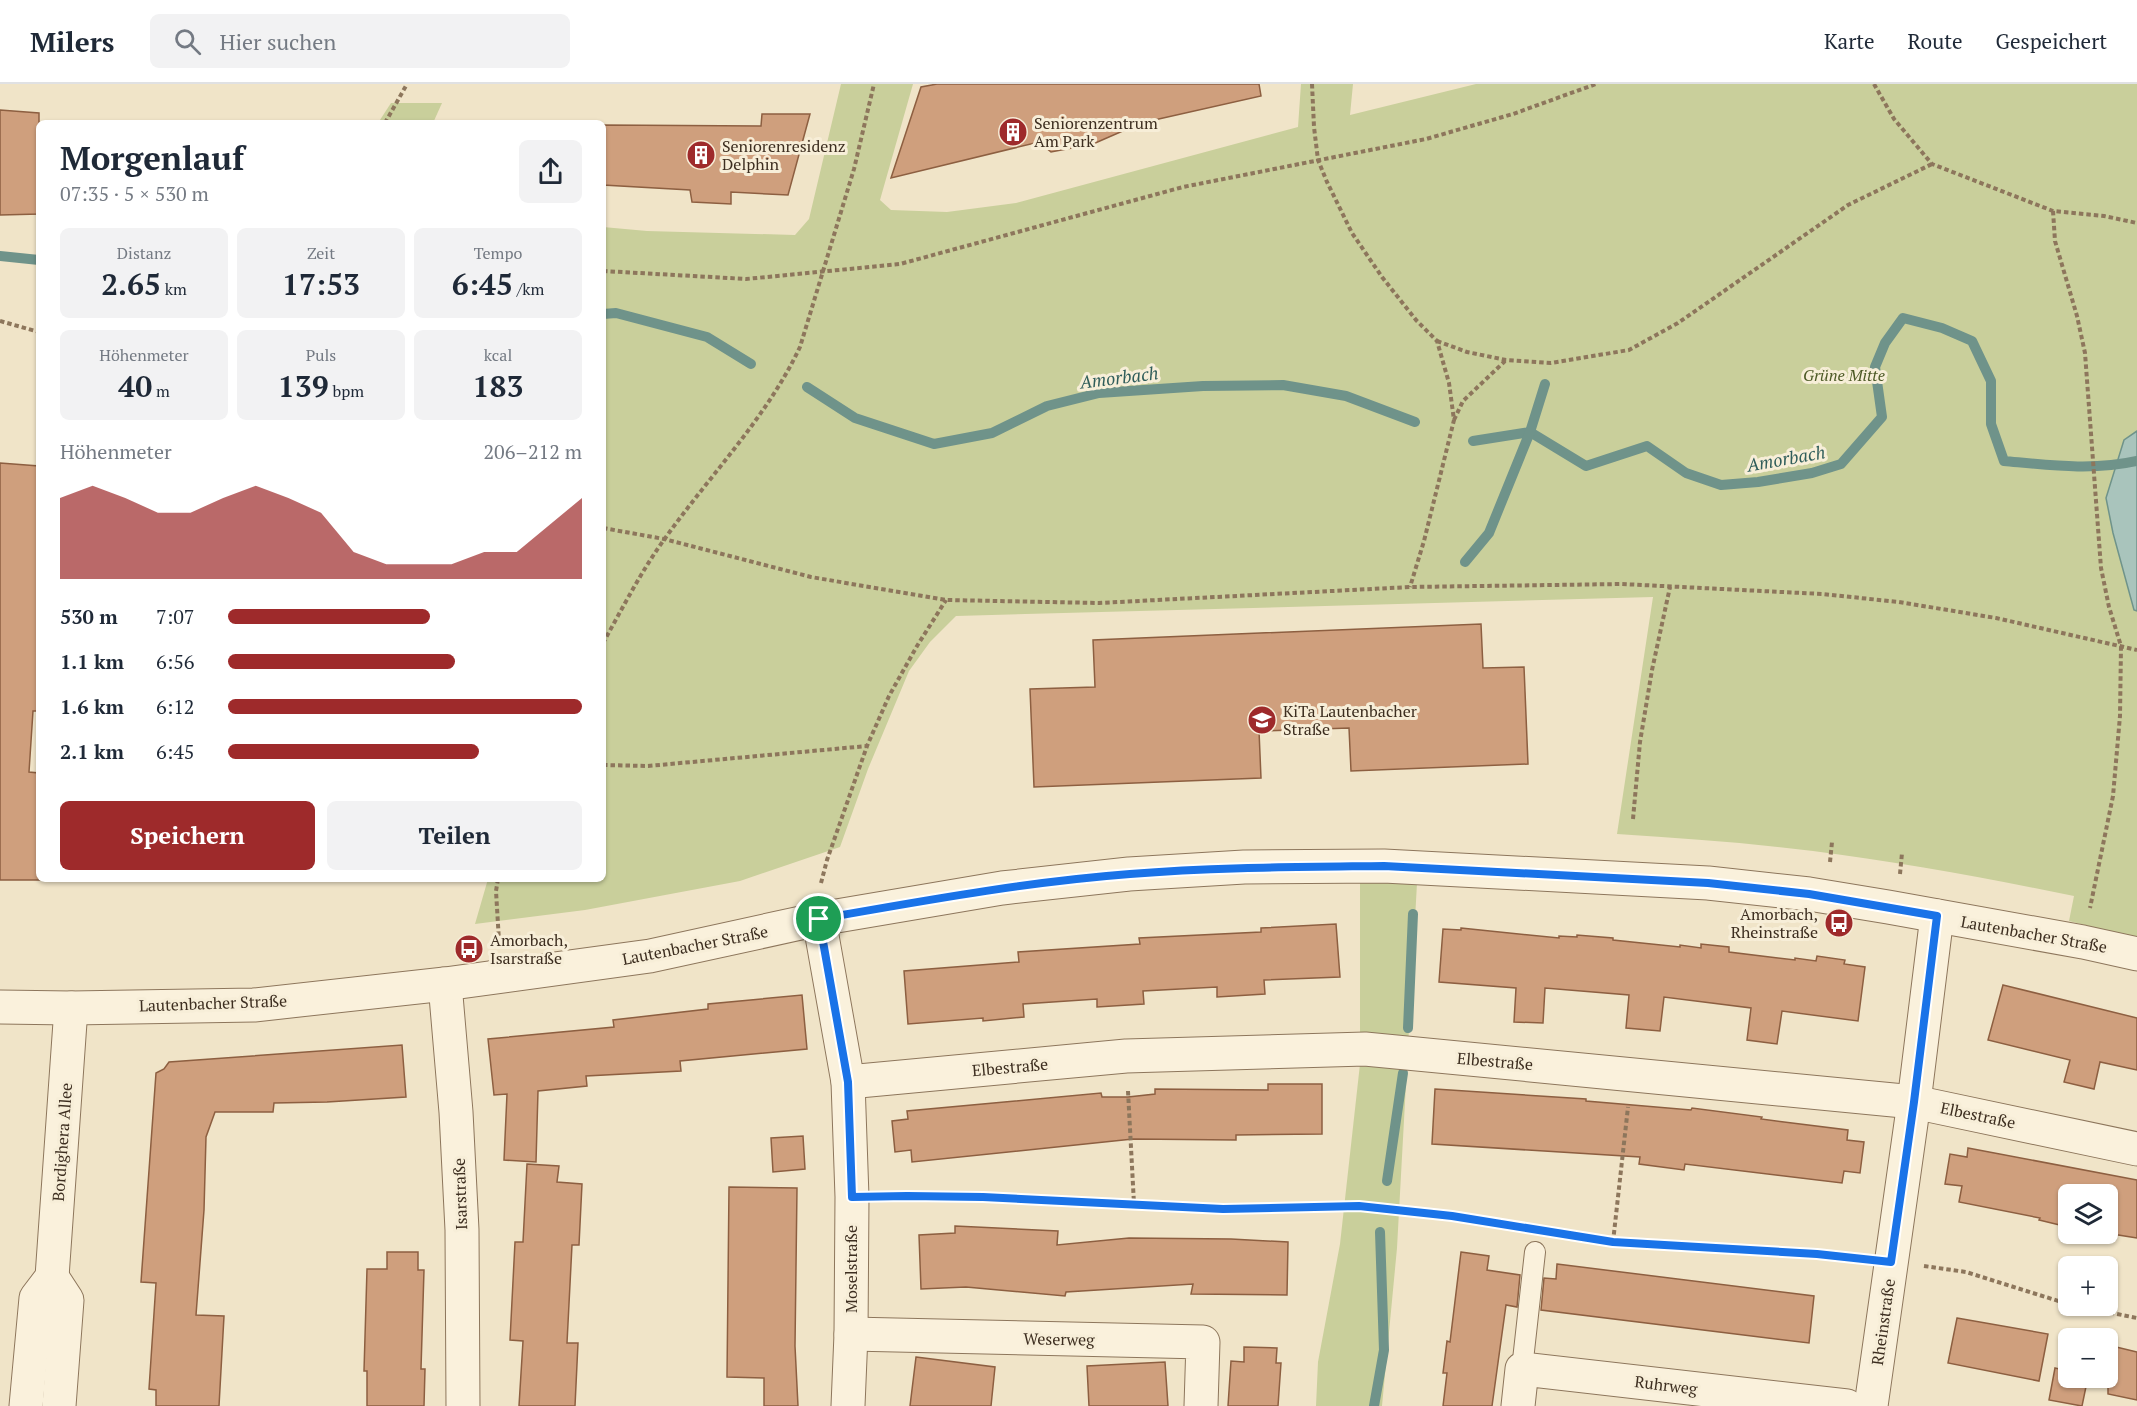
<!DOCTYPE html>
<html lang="de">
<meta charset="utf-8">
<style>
:root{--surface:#fff;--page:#f2f2f3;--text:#1f2937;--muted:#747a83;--line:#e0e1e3;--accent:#9e2a2b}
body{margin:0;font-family:"PT Serif",serif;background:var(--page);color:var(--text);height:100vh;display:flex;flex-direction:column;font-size:22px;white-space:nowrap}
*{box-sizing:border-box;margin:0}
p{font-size:20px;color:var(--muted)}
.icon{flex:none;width:33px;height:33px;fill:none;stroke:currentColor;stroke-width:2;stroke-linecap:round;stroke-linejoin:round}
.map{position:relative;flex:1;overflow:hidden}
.drawer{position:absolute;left:36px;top:36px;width:570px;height:762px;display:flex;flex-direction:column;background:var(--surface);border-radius:9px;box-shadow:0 2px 4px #0004}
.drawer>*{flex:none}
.buttons{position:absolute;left:2058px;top:1100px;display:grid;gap:12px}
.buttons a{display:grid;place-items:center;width:60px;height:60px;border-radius:9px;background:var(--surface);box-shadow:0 2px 4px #0004;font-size:30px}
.pin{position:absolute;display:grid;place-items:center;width:51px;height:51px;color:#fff;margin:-26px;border:3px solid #fff;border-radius:50%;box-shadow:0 2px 6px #0007}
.round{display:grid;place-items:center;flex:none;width:63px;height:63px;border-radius:9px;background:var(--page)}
.headline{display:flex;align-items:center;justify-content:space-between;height:102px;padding:0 24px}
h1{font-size:33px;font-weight:600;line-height:45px}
.metrics{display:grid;grid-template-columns:repeat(3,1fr);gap:9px;height:102px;padding:6px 24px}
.metrics div{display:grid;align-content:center;border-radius:9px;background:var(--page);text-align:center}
.metrics b{font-size:30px;font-weight:600}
.metrics small{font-size:16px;font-weight:400}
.metrics p{font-size:16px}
.chart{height:168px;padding:12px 24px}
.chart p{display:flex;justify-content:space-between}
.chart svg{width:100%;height:108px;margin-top:6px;fill:var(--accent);opacity:.7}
.action{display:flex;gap:12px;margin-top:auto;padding:12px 24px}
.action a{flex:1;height:69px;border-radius:9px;background:var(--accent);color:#fff;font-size:24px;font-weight:600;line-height:69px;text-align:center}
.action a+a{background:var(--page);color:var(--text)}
ul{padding:0 24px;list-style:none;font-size:20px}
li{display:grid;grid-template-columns:96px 72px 1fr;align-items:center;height:45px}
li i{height:15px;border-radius:8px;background:var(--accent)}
header{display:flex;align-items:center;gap:36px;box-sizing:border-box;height:84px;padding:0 30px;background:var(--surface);border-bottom:2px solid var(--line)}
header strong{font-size:28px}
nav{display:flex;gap:33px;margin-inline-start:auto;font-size:21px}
.search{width:420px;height:54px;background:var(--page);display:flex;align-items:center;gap:15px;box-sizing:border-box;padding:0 21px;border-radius:9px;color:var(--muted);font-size:22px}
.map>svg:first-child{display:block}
.green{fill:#c9cf9b}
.water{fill:#a9c4bc;stroke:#6f938a;stroke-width:1.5}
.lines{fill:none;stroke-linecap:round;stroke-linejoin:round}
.stream{stroke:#6f938a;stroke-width:10}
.building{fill:#cf9f7d;stroke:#8d5f41;stroke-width:1.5}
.service-casing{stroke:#8d765c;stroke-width:22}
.minor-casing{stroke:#8d765c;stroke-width:35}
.path{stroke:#8d765c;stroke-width:4;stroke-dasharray:4.5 3;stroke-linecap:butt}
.service{stroke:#faf1dc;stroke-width:20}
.minor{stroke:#faf1dc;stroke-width:33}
.route-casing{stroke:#fff;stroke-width:12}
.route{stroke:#1a73e8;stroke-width:8}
.labels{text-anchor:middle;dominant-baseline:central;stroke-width:6;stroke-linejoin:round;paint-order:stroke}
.poi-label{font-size:16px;fill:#3d2e20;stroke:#f7eed8;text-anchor:start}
.park-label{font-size:16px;font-style:italic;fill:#4d5a26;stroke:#f7eed8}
.street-label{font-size:16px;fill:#3d2e20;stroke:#f7eed8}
.water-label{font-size:18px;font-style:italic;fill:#2f5d5a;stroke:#f7eed8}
</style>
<header>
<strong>Milers</strong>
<div class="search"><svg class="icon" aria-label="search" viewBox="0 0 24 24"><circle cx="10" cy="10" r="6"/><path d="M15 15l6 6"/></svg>Hier suchen</div>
<nav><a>Karte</a><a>Route</a><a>Gespeichert</a></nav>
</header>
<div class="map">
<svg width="2137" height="1322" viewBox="0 0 2137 1322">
<rect width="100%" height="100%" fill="#f0e4c8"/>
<g class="green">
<path d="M841,0H913L880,116L891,126L947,128L1016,119L1298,43L1301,0H1353L1350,31L1476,0H2137V854L2069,837L2074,812C1987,794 1900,778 1813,767C1748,759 1683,754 1617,750L1653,513L956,532L930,558L909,587L868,685L840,763L740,797L585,826L475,840L488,795H603V143L647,147L795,151L809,135Z"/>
<polygon points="391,19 442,19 433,39 378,39"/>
<polygon points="1360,799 1417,799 1397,1164 1382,1322 1316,1322 1318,1278 1340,1160 1360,980"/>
</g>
<polygon class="water" points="2137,347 2137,527 2134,526 2113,449 2106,414 2124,356"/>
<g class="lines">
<g class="stream">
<polyline points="0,172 39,176"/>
<polyline points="603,230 616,229 707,253 751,280"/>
<polyline points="807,303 855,334 934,360 992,349 1047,322 1099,309 1203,302 1283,301 1346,312 1415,338"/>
<path d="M1473,357L1530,348L1586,382L1647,362L1686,389L1721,401L1758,398L1812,389L1841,380L1882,333L1875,283L1885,259L1903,234L1942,244L1972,257L1991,297V340L2004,377C2048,381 2093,387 2137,377"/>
<polyline points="1465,478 1489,449 1530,348 1545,300"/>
<polyline points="1408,944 1413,830"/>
<polyline points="1387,1097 1403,989"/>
<polyline points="1374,1322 1384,1266 1380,1148"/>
</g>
</g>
<g class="building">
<polygon points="937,0 1259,0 1261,12 1141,39 1093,60 1051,68 1039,58 891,94 921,3"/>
<polygon points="0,26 39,29 39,130 0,131"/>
<polygon points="762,30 810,30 788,111 731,108 731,120 692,118 690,106 603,101 603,41 761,42"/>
<polygon points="0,379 39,382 39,627 33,627 29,688 39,689 39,796 0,796"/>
<polygon points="1481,540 1483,584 1524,583 1528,680 1351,687 1349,644 1259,647 1261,694 1034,703 1030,605 1095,603 1093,556"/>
<polygon points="1336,840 1340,893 1264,896 1265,910 1217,913 1217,903 1143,907 1144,920 1097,923 1097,915 1023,920 1024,933 983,937 983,934 908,940 904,887 1019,878 1018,868 1140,860 1139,854 1261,848 1261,844"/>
<polygon points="1461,844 1559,854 1559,852 1577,853 1577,851 1613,854 1613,856 1680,863 1680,861 1701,864 1701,860 1729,863 1729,868 1795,876 1795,874 1816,877 1817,872 1845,876 1844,880 1865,883 1858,937 1782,927 1777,960 1747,956 1751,924 1664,913 1660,947 1626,944 1629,911 1545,904 1543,939 1514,938 1516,904 1439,898 1443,845 1461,846"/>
<polygon points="2003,901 2137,934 2137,986 2100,978 2094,1005 2064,998 2070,976 1988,956"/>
<polygon points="802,911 807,965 680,977 681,987 586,992 587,1002 538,1007 536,1078 504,1076 507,1010 494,1011 488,955 614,943 613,936 708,925 708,920"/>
<polygon points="402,961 406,1013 327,1018 274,1019 273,1028 215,1028 206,1053 204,1126 196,1231 224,1232 219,1322 156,1322 156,1306 149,1305 156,1199 141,1198 156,989 164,985 169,978"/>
<polygon points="1268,1000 1322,1000 1322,1050 1236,1051 1236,1056 1133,1055 912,1078 911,1066 895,1068 892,1037 908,1035 907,1027 1101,1009 1102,1013 1128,1013 1155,1010 1155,1005 1268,1006"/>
<polygon points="1435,1005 1586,1015 1586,1017 1691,1026 1692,1024 1762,1033 1761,1035 1848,1046 1847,1056 1864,1058 1860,1089 1844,1087 1842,1099 1685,1080 1684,1086 1639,1080 1640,1073 1432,1060"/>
<polygon points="803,1052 805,1085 773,1088 771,1054"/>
<polygon points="1968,1064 2137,1096 2137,1154 2106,1149 2108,1110 2068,1110 2068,1143 2039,1136 2040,1134 1959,1118 1962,1102 1945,1100 1950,1070 1967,1073"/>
<polygon points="527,1080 559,1082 557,1098 582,1100 579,1161 572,1161 567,1259 578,1259 575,1322 519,1322 523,1257 510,1256 515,1158 523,1158"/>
<polygon points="729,1103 797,1104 795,1262 798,1322 764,1322 764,1294 727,1293"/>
<polygon points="955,1142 1058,1147 1057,1161 1129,1154 1231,1155 1288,1158 1287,1211 1191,1210 1193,1200 1066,1208 1065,1212 966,1203 921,1205 919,1151 955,1149"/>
<polygon points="387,1168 418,1168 418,1186 424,1186 421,1285 425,1285 424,1322 367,1322 367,1287 364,1287 367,1185 387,1185"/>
<polygon points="1461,1168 1489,1172 1487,1186 1520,1191 1517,1223 1506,1221 1492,1322 1443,1322 1447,1289 1443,1289 1447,1257 1450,1258"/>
<polygon points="1557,1180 1814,1212 1809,1259 1541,1226 1544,1194 1556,1195"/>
<polygon points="1957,1234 2048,1250 2039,1297 1948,1279"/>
<polygon points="2108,1261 2137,1268 2137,1316 2108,1310"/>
<polygon points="1244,1263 1277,1264 1276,1279 1281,1279 1278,1322 1228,1322 1231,1277 1244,1278"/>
<polygon points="916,1273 995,1283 991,1322 910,1322"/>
<polygon points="1165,1278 1168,1322 1089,1322 1087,1282"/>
<polygon points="2055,1284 2068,1287 2068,1293 2088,1293 2082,1322 2049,1316"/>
</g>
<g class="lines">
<g class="service-casing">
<polyline id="service" points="1522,1285 1535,1168"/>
</g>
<g class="minor-casing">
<g id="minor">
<polyline points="819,835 848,998 852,1113 851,1250 848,1322"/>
<polyline points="445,900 456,1028 462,1146 463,1322"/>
<polyline points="0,923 71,924 254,921 445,900 650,872 819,835 1002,804 1129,790 1244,783 1384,782 1708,799 1809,810 1888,823 2083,858 2137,870"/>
<polyline points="848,998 1126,972 1365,965 1914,1018 2137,1065"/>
<polyline points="52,1193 67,1216 59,1322"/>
<polyline points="851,1250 1203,1258 1201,1322"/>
<polyline points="26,1322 36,1214 52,1193 71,924"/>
<polyline points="1518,1322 1522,1285 1847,1322"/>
<polyline points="1871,1322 1914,1018 1937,832"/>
</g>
</g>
<g class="path">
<polyline points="1312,0 1314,43 1318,76 1327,98 1352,149 1382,193 1416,236 1437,257 1449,299 1454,336 1424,457 1410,503"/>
<polyline points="1874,0 1894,35 1932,80 2053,127 2104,132 2137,139"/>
<polyline points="385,39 407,0"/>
<polyline points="2053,127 2055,157 2077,232 2085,269 2101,484 2109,523 2121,562 2120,632 2113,712 2090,824"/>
<polyline points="603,187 746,195 900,180 1183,103 1426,55 1513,30 1596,0"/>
<polyline points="0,237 39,248"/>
<polyline points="1437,257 1467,268 1506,276 1551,279 1629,266 1678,239 1848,121 1932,80"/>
<polyline points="1454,336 1463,317 1505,277"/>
<polyline points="603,444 664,455 811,493 946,516 1099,519 1410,503 1622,500 1822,510 1899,518 1996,534 2137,566"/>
<path d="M603,559C622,525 643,484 666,453C711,390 767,333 800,263L854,85L874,0"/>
<polyline points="603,681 648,682 867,662"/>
<polyline points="1633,735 1640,658 1652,586 1670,503"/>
<polyline points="1830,778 1832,758"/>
<polyline points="1900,790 1902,769"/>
<polyline points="498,795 496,807 499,857"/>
<polyline points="821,799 827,776 867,662 889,612 917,562 946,516"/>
<polyline points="1128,1007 1134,1120"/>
<polyline points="884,1112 983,1114 1223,1125 1359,1122 1452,1132 1520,1144"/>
<path d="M1557,1150C1657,1165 1757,1163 1857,1174"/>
<polyline points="1613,1158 1628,1023"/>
<polyline points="1924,1182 1966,1188 2068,1220"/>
<polyline points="2073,1221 2137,1234"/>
</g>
<use href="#service" class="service"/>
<use href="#minor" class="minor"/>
</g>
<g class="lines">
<g class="route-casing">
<path id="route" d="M1384,782L1708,799L1809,810L1937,832L1914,1018L1891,1178L1817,1170L1613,1158L1452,1132L1359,1122L1223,1125L983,1113L907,1112L852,1113L848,998L819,835C922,817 1025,798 1130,790C1214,783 1299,783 1384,782Z"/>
</g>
<use href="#route" class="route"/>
</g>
<defs>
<g id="building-disc" transform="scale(1.5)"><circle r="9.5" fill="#9e2a2b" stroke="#f7eed8"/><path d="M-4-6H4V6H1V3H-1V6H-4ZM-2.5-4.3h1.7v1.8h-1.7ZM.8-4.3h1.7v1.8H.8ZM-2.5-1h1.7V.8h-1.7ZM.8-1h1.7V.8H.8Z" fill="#fff"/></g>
<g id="school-disc" transform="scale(1.5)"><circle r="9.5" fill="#9e2a2b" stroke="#f7eed8"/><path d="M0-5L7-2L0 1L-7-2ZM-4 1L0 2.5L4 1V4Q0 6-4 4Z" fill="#fff"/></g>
<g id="bus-disc" transform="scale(1.5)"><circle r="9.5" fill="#9e2a2b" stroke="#f7eed8"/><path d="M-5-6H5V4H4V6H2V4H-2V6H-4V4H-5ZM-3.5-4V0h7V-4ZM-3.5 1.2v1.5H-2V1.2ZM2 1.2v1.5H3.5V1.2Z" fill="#fff"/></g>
</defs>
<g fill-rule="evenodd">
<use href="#building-disc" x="1013" y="48"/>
<use href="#building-disc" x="701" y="71"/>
<use href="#school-disc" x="1262" y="636"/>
<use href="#bus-disc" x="1839" y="839"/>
<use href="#bus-disc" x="469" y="865"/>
</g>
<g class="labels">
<g class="poi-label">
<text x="1034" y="39">Seniorenzentrum<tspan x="1034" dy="18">Am Park</tspan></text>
<text x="722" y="62">Seniorenresidenz<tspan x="722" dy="18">Delphin</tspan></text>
<text x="1283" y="627">KiTa Lautenbacher<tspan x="1283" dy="18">Straße</tspan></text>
<text x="1818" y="830" text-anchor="end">Amorbach,<tspan x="1818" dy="18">Rheinstraße</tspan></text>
<text x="490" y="856">Amorbach,<tspan x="490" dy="18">Isarstraße</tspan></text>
</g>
<g class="park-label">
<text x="1844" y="291">Grüne Mitte</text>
</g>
<g class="street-label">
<text transform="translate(2034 850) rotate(10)">Lautenbacher Straße</text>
<text transform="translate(695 861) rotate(-11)">Lautenbacher Straße</text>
<text transform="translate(213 919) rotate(-2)">Lautenbacher Straße</text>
<text transform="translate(1495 977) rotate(5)">Elbestraße</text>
<text transform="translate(1010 983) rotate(-5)">Elbestraße</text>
<text transform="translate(1978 1031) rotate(12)">Elbestraße</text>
<text transform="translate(62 1058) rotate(-86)">Bordighera Allee</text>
<text transform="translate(460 1110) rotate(-92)">Isarstraße</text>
<text transform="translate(851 1185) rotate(-90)">Moselstraße</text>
<text transform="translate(1883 1238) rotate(-82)">Rheinstraße</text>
<text transform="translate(1059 1255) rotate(1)">Weserweg</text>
<text transform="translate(1666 1301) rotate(7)">Ruhrweg</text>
</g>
<g class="water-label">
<text transform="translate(1119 293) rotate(-7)">Amorbach</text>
<text transform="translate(1786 374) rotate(-10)">Amorbach</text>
</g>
</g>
</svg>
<div class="buttons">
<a><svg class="icon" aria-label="layers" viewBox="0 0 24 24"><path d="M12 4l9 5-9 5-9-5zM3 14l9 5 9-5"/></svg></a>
<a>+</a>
<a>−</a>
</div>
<div class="pin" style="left:819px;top:835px;background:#1e9e55"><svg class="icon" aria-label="arrive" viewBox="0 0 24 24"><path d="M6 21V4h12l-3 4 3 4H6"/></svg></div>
<section class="drawer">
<div class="headline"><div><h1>Morgenlauf</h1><p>07:35 · 5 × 530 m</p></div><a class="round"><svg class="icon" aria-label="share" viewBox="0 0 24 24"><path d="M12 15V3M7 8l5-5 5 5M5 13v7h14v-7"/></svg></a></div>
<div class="metrics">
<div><p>Distanz</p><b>2.65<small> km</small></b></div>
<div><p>Zeit</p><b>17:53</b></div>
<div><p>Tempo</p><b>6:45<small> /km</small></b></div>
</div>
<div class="metrics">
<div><p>Höhenmeter</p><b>40<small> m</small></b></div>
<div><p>Puls</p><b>139<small> bpm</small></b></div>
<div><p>kcal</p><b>183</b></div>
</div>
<div class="chart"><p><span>Höhenmeter</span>206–212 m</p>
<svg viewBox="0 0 160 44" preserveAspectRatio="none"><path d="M0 44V11L10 6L20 11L30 17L40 17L50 11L60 6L70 11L80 17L90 33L100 38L110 38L120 38L130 33L140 33L150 22L160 11V44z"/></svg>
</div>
<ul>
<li><b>530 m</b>7:07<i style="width:57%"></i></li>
<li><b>1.1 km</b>6:56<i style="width:64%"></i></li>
<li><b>1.6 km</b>6:12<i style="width:100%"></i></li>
<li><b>2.1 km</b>6:45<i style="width:71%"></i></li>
</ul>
<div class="action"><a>Speichern</a><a>Teilen</a></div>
</section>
</div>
